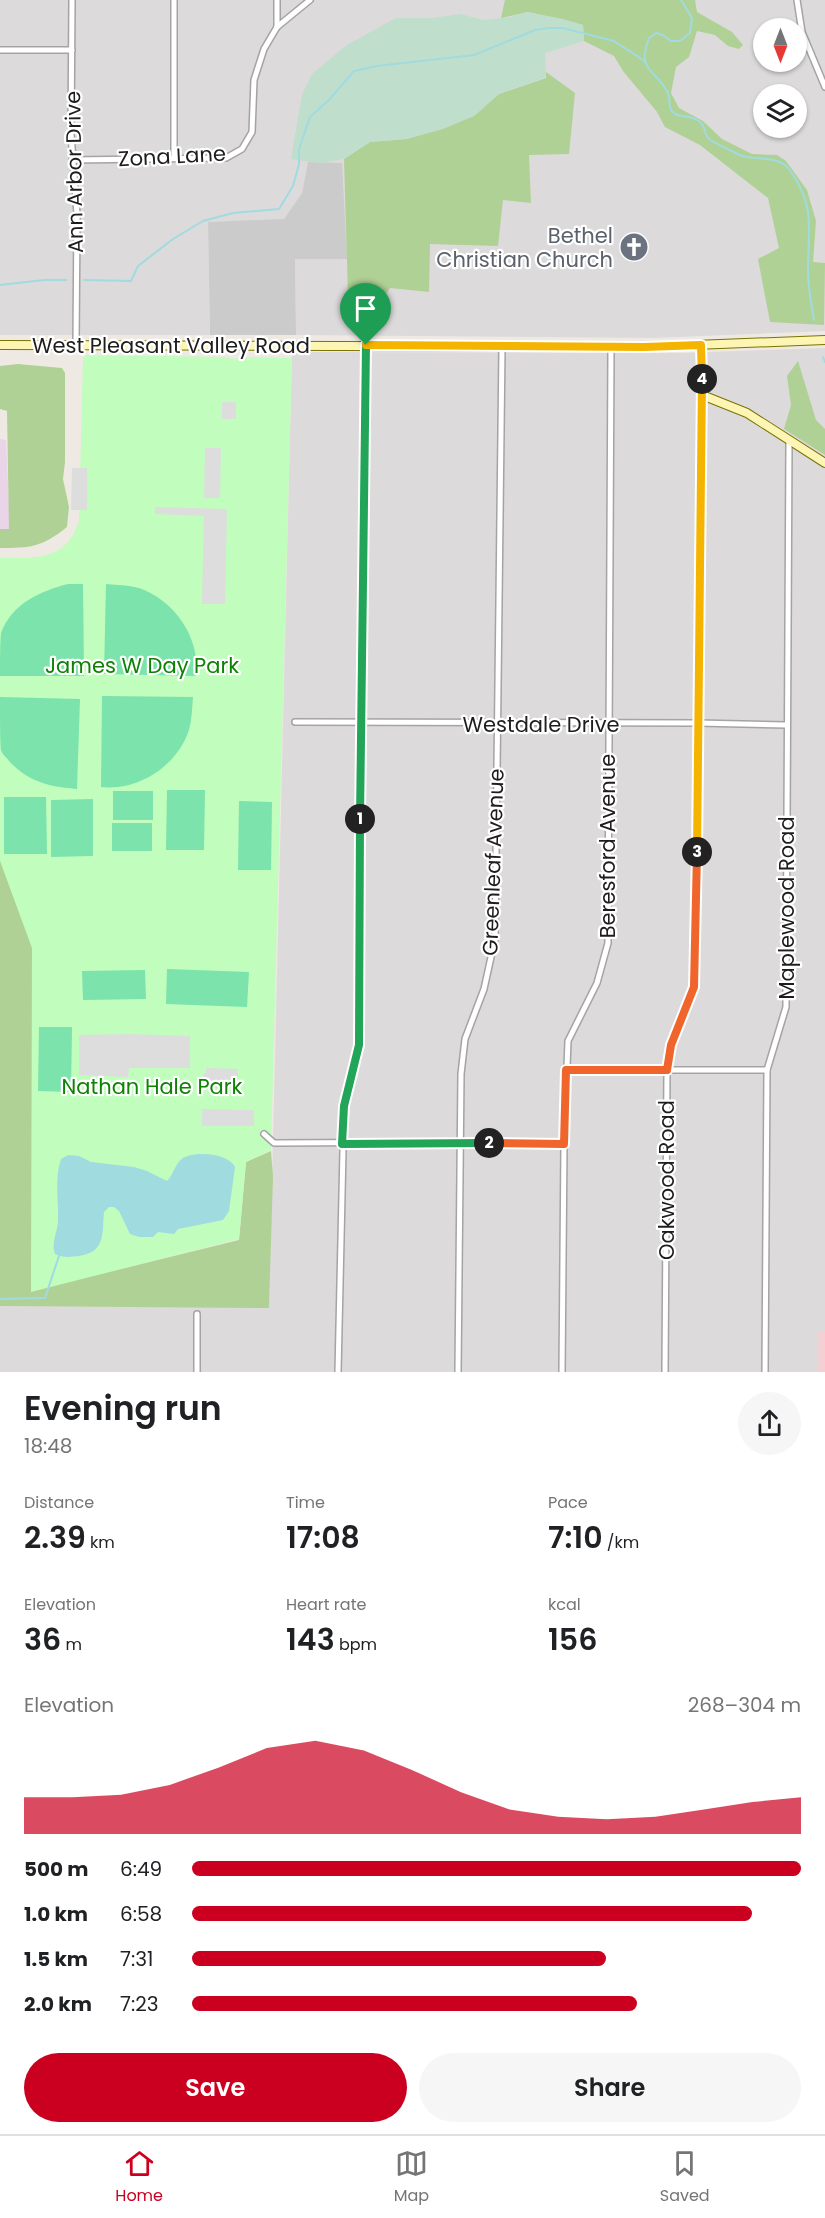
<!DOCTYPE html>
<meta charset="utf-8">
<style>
:root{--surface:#fff;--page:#f6f6f6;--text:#202124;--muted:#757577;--line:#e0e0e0;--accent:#cb0020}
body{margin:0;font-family:Poppins,sans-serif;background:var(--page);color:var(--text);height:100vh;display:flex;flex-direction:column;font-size:22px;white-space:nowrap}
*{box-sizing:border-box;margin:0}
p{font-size:20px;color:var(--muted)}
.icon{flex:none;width:33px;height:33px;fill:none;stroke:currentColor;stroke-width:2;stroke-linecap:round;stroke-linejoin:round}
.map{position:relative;height:1372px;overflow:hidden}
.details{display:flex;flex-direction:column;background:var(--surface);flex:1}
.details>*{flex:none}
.needle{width:39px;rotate:180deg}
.buttons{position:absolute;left:753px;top:18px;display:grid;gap:12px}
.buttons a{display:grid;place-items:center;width:54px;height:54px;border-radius:50%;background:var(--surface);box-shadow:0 2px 4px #0004;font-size:30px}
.pin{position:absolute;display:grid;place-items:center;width:51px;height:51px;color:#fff;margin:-62px -26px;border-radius:50% 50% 50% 0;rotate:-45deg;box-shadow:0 0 6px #0007}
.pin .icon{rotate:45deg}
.km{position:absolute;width:30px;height:30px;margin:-15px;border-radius:50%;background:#222;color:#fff;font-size:16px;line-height:30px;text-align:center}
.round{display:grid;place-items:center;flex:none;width:63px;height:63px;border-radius:32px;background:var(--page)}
.summary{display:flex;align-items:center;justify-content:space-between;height:102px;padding:0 24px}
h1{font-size:33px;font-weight:600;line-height:45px}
.metrics{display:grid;grid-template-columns:repeat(3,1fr);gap:9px;height:102px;padding:6px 24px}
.metrics div{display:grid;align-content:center}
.metrics b{font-size:30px;font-weight:600}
.metrics small{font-size:16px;font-weight:400}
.metrics p{font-size:16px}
.chart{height:168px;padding:12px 24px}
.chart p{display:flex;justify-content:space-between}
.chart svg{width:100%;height:108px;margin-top:6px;fill:var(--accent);opacity:.7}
.cta{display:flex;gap:12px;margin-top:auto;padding:12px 24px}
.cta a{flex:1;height:69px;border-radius:36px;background:var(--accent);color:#fff;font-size:24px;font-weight:600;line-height:69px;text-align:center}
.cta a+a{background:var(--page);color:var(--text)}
ul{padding:0 24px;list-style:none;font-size:20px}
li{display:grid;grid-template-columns:96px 72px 1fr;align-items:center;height:45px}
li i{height:15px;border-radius:8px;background:var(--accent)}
.tab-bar{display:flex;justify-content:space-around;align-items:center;height:84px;border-top:2px solid var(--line);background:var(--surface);font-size:16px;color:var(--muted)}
.tab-bar a{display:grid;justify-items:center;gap:3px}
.tab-bar .on{color:var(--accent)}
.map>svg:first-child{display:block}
.residential{fill:#dcdadb;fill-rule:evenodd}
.commercial{fill:#f1d1d4}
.industrial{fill:#e9d4e8}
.religious{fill:#cbcbcb}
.forest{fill:#b0d195}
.wetland{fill:#bfdecb}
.park{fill:#c1fdbc}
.pitch{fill:#7be3ab}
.parking{fill:#ddd}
.water{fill:#a0dbe0}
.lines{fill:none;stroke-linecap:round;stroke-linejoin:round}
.stream{stroke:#a0dbe0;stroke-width:2}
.street-casing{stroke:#a4a4a4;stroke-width:8}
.secondary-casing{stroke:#797300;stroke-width:10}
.street{stroke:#fff;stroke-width:5}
.secondary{stroke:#fdf5b3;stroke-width:8}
.split-1-casing{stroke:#fff;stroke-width:12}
.split-2-casing{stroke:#fff;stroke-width:12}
.split-3-casing{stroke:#fff;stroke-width:12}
.split-4-casing{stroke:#fff;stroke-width:12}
.split-5-casing{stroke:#fff;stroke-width:12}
.split-1{stroke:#22a559;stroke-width:8}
.split-2{stroke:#22a559;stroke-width:8}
.split-3{stroke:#f0652b;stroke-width:8}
.split-4{stroke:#f5b400;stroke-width:8}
.split-5{stroke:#f5b400;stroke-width:8}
.labels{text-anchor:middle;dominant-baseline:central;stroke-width:4.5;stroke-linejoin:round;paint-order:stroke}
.street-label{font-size:21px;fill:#1d1d1d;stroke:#fff}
.worship-label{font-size:21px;fill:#5b616d;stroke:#fff;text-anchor:end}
.park-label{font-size:21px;fill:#0e8205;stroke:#fff}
</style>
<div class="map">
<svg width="825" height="1372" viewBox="0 0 825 1372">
<rect width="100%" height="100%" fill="#efe9e3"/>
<g class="residential">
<path d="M0,0H825V331L654,338L296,335L295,259H347L308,163L302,193L284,220L208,222L210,335H0ZM764,28H796V62H764ZM764,94H796V128H764Z"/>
<polygon points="825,348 825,1331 818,1331 818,1372 0,1372 0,1306 269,1307 292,352 681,353"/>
</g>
<rect class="commercial" x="818" y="1331" width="7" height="41"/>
<polygon class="industrial" points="0,439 6,440 10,529 0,529"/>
<polygon class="religious" points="308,162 342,163 347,259 295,259 296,335 210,335 208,222 284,219 302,193"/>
<g class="forest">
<polygon points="505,0 695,0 697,12 732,32 743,45 739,49 728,46 715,35 697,31 689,57 676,67 671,93 679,108 703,121 722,139 752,154 777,155 786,161 807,190 816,221 813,262 825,263 824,325 770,322 758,259 779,248 768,198 700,145 665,127 657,112 623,71 614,56 584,41 583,25 528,12 501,18"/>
<polygon points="546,72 575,93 569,154 529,155 531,203 503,200 498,246 430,244 429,292 390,288 380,303 348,296 344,159 370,142 407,139 474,116 499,94 546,78"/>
<polygon points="798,361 816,420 825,429 825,455 784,429 791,405 787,376"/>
<path d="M18,364L62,368L65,373V462L63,479L69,507L67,527C42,547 31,548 0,548V529H9L7,411L0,409V366Z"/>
<polygon points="0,857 41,864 31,1291 239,1240 246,1162 271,1151 273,1176 269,1308 0,1306"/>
</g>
<polygon class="wetland" points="527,12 563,19 583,25 584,41 545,53 546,77 499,94 474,116 443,129 407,139 370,142 344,159 320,163 291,159 302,95 312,74 347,45 396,18 432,18 460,14 484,20 511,17"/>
<path class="park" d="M86,355L225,357C228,359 241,359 244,357L292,358L271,1150L246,1162L239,1239L31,1292L32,948L0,861V558C36,558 66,561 79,521L83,358Z"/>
<g class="pitch">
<path d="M68,584H83L84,676H0C0,663 0,644 1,633C12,603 41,591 68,584Z"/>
<path d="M106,584C117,585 128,585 139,588C174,600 201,638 196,676L104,674Z"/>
<path d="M102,696L193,697C192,708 192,719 189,730C177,766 139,791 101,787Z"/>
<path d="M0,697L80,699L77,789C51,787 28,782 9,761C7,758 2,754 1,750C0,741 0,708 0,697Z"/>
<polygon points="167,790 205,790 204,850 166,850"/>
<rect x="113" y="791" width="40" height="29"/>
<polygon points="4,797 46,797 47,854 4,854"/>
<polygon points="93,799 93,856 51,857 51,800"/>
<polygon points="239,801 272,802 271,870 238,870"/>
<rect x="112" y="823" width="40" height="28"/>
<polygon points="167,969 249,972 247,1007 166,1004"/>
<polygon points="145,970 146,999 83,1000 82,971"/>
<polygon points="39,1027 72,1027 71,1092 38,1091"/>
</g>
<g class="parking">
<rect x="222" y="402" width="14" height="17"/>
<polygon points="205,448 221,448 220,498 204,498"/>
<polygon points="72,468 87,468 87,510 71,510"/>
<polygon points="155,507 227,509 225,604 202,604 204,516 155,514"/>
<polygon points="128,1034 190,1036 190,1068 129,1068 128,1077 79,1075 79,1035"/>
<polygon points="206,1068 238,1069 238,1088 203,1088 203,1074 206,1073"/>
<polygon points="202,1109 254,1110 254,1126 202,1126"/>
</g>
<path class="water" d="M68,1155L79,1156L91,1162L134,1167L147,1171L167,1181C174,1174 175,1163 183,1158C196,1151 228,1153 235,1167L229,1211L223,1220L178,1229L174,1234L158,1232L153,1237H139L130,1234L119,1211L114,1207H109L104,1212C102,1233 106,1252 79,1256C70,1257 63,1258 55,1254C51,1243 57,1233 58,1222C59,1200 54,1181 61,1159Z"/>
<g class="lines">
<g class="stream">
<path d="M681,0L692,18L690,33L680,41H671L663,35L656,33L649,38C636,72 656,69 668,93C671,100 667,109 675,114C683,118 694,115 701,123C705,127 705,135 709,139C714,143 736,153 742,156C756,160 780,156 789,169C816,205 808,230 808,270C808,287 811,303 814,320"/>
<polyline points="84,280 131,281 138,266 173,239 203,221 233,213 279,209 293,186 299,164 299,149 310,117 329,100 354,71 377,66 474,55 535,30 549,28 563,28 614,41 646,62"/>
<polyline points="0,285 44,280 66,280"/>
<polyline points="823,357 825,362"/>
<polyline points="0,1299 45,1298 59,1256"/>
</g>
<g class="street-casing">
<g id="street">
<polyline points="72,0 71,134 77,214 76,344"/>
<polyline points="277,0 277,27"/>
<polyline points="797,0 802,32 825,87"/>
<polyline points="0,50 72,50"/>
<polyline points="174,157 174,0"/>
<polyline points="72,160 226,158 242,149 252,132 254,80 264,49 277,27 310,0"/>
<polyline points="295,722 698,723 787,725"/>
<polyline points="566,1070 767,1070"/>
<polyline points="264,1134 274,1143 461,1142 564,1145"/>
<polyline points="197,1372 197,1314"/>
<polyline points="338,1372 344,1106 359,1045 366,345"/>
<polyline points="458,1372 461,1074 465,1039 484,989 495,939 502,347"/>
<polyline points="562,1372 564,1145 568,1041 597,983 608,943 611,347"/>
<polyline points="665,1372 667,1070 671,1045 694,987 696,955 702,395"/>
<polyline points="765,1372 767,1070 786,1007 789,442"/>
</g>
</g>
<g class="secondary-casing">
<g id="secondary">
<polyline points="0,345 644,347 825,340"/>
<polyline points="701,345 702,395 747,413 825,463"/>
</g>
</g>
<use href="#street" class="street"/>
<use href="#secondary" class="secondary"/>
</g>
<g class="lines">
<g class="split-1-casing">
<polyline id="split-1" points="360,819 366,345"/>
</g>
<g class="split-2-casing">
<polyline id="split-2" points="360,819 359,1045 344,1106 342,1144 489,1143"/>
</g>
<g class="split-3-casing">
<polyline id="split-3" points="489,1143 564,1144 566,1070 667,1070 671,1045 694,987 697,852"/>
</g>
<g class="split-4-casing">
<polyline id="split-4" points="697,852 702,379"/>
</g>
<g class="split-5-casing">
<polyline id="split-5" points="366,345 644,347 701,345 702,379"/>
</g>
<use href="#split-1" class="split-1"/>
<use href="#split-2" class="split-2"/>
<use href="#split-3" class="split-3"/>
<use href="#split-4" class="split-4"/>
<use href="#split-5" class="split-5"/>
</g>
<defs>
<g id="church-disc" transform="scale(1.5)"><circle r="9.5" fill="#6b7280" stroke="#fff"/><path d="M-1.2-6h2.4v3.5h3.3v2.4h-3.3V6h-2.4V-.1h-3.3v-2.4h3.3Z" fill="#fff"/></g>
</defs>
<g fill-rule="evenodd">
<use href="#church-disc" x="634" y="247"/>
</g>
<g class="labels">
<g class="street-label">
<text transform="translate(172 156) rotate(-3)">Zona Lane</text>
<text transform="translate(74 172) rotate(-91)">Ann Arbor Drive</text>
<text x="171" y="345">West Pleasant Valley Road</text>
<text x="541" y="724">Westdale Drive</text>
<text transform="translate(607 846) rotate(-90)">Beresford Avenue</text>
<text transform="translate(493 862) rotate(-88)">Greenleaf Avenue</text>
<text transform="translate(786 908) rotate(-90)">Maplewood Road</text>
<text transform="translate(666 1180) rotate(-90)">Oakwood Road</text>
</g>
<g class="worship-label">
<text x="613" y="235">Bethel<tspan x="613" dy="24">Christian Church</tspan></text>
</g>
<g class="park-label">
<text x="142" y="665">James W Day Park</text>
<text x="152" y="1086">Nathan Hale Park</text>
</g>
</g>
</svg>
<div class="buttons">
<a><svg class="needle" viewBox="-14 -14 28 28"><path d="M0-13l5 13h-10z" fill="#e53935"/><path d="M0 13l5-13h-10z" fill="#757577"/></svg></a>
<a><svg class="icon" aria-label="layers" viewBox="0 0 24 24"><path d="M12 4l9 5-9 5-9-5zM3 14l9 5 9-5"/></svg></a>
</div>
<div class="pin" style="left:366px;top:345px;background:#1e9e55"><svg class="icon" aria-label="arrive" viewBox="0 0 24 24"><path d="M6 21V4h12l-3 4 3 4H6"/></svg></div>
<b class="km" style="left:360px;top:819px">1</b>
<b class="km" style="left:489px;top:1143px">2</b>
<b class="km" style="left:697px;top:852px">3</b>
<b class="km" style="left:702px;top:379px">4</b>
</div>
<section class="details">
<div class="summary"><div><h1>Evening run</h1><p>18:48</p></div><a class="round"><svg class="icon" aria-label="share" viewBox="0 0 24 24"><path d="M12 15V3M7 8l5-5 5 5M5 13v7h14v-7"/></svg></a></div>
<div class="metrics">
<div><p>Distance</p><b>2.39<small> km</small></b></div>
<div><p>Time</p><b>17:08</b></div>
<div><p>Pace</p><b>7:10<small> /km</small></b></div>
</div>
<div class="metrics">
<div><p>Elevation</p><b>36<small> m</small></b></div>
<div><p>Heart rate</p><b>143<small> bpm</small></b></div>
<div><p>kcal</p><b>156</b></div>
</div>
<div class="chart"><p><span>Elevation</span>268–304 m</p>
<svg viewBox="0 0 160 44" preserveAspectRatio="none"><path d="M0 44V29L10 29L20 28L30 24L40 17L50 9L60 6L70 10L80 18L90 27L100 34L110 37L120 38L130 37L140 34L150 31L160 29V44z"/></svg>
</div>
<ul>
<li><b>500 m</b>6:49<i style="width:100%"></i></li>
<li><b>1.0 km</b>6:58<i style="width:92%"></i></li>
<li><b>1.5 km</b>7:31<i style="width:68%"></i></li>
<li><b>2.0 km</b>7:23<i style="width:73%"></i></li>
</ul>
<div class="cta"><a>Save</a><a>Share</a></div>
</section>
<nav class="tab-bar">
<a class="on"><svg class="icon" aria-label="home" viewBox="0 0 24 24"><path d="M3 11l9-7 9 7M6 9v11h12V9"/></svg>Home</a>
<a><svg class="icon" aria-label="map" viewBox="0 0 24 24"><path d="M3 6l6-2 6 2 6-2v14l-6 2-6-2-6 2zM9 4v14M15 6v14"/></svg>Map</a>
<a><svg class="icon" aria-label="saved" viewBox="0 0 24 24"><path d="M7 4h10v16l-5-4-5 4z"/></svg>Saved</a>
</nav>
